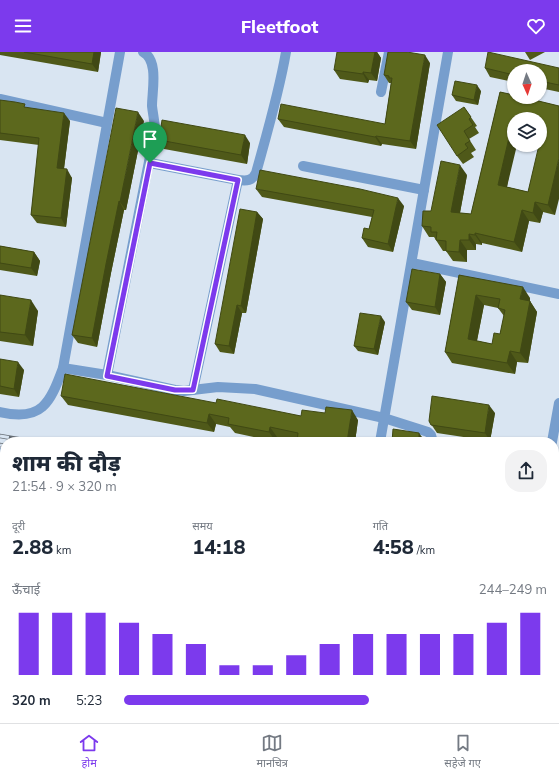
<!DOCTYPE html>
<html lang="hi">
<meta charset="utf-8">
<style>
:root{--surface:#fff;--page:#f2f2f3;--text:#1f2937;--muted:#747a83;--line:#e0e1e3;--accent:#7c3aed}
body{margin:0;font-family:Mulish,"Noto Sans Devanagari",sans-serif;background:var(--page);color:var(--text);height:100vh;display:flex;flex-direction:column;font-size:15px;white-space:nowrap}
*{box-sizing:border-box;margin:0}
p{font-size:13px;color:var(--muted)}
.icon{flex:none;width:22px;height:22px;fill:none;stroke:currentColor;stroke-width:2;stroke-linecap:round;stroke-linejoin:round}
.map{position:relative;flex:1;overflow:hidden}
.drawer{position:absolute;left:0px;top:385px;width:559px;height:286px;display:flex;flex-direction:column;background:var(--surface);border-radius:16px 16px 0 0;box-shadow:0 1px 3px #0004}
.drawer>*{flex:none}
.needle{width:26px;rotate:177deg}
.tools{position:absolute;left:507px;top:12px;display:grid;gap:8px}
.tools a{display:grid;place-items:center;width:40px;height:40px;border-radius:50%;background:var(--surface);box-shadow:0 1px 3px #0004;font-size:20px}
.pin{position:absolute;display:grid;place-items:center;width:34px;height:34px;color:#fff;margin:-41px -17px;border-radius:50% 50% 50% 0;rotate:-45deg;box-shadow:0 0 4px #0007}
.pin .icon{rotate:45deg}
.round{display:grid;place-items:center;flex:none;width:42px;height:42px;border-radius:16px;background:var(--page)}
.head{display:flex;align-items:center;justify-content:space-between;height:68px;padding:0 12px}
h1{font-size:22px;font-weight:800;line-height:30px}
.figures{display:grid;grid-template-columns:repeat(3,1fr);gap:6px;height:68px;padding:4px 12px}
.figures div{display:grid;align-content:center}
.figures b{font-size:20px;font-weight:800}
.figures small{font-size:11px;font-weight:400}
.figures p{font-size:11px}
.chart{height:112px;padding:8px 12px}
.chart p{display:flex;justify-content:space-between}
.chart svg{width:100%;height:72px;margin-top:4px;stroke:var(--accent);stroke-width:6}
ul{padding:0 12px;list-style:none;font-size:13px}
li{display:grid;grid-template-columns:64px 48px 1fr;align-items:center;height:30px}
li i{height:10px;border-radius:5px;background:var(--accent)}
header{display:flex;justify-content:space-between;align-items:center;height:52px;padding:0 12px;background:var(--accent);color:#fff;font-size:18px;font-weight:800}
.dock{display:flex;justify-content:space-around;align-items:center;height:56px;border-top:1px solid var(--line);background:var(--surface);font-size:11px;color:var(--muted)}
.dock a{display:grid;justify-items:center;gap:2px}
.dock .selected{color:var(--accent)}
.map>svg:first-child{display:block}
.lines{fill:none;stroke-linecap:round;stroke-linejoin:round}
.minor{stroke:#779ecd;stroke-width:10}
.rail-casing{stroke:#666d74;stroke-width:4.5}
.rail{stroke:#d9e5f2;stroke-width:3;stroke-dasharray:9;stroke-linecap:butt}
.wall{fill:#4f5919;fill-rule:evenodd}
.shaded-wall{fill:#404914}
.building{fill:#5c681d;stroke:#404914;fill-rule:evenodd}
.route-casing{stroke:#fff;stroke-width:8}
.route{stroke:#7c3aed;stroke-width:5}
</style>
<header><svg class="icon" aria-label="menu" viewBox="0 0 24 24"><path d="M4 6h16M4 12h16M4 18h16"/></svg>Fleetfoot<svg class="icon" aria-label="heart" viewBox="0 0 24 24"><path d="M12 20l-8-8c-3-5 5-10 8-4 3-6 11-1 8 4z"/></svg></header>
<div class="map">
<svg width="559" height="671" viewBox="0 0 559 671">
<rect width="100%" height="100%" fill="#d9e5f2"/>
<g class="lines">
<g class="minor">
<polyline points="381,40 389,0"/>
<polyline points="0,47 107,71"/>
<path d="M150,111L238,128C247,129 252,129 256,121C267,81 279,41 286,0"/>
<polyline points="303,114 424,138"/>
<polyline points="412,211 559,242"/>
<polyline points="63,316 107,323 175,338 184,339 218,335 255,337 384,366 428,380 431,383 433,390"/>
<path d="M107,323L155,79C155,71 153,63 152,54C152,39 159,8 143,0"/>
<polyline points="193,338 238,128"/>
<path d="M0,360C42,370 50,351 63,316L120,0"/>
<polyline points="380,390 448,0"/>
<polyline points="552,390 559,351"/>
<polyline points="0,401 5,402"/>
<polyline points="554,446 559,446"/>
<polyline points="554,500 559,501"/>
<polyline points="554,541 559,542"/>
<polyline points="502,666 502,671"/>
<polyline points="156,671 156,666"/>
<polyline points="300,671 300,666"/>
</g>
<g class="rail-casing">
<g id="rail">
<polyline points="0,384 35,390"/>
<polyline points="0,393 5,394"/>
</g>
</g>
<use href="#rail" class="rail"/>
</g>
<g class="wall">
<polygon points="0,0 101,0 98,20 0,3"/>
<polygon points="375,0 377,0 381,6 377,29 369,28 368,31 340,27 334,18"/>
<polygon points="525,0 545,0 530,8"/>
<polygon points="430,11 416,97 382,92 381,94 284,75 278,67 385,72 391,31 389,31 384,23"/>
<polygon points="485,16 559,16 559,40 540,36 540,19 514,19 514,30 490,25"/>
<polygon points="481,39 478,53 456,49 452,43"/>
<path d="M500,40L559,54L555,163L543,160L540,171L529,169L522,200L482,191V193L476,192V198H467V210L453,209L446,199H443L434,185H429L422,174L431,159L467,123L460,161L471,162ZM514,67H540V93L528,140L507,135L514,93Z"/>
<polygon points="0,48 27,56 70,69 64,117 72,126 66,175 37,171 31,163 39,93 0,88"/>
<polygon points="464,55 477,74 475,75 479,81 469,87 476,98 471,101 474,105 463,112 457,104"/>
<polygon points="144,69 126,158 124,158 111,221 97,295 78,291 72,283"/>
<polygon points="159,88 250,91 247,112 164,97"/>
<polygon points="256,137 404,154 393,200 368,195 362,186 369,177 372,165 262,145"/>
<polygon points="257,160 263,167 246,261 242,261 234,302 220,300 215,292"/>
<polygon points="0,194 34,200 40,209 37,224 0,218"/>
<polygon points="440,222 446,230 440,263 412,258 406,250"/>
<path d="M459,223L530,246V249L537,260L528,311L517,310L515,322L452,311L445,300ZM484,253L498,256L504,264L500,282L492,292L477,289Z"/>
<polygon points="0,243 38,259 33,294 0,289"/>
<polygon points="385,270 378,303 358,299 354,294"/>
<polygon points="0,307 24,318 19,345 0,342"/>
<polygon points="61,344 216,351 301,364 358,368 355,390 297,390 297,389 277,385 276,390 235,381 230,375 216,372 214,380 68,353"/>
<polygon points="495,361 490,389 437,381 429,369"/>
<polygon points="559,543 559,586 554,586 554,544"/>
</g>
<g class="shaded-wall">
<polygon points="94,0 101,0 98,20 92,12"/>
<polygon points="375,0 377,0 381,6 377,29 371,21"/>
<polygon points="425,3 430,11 416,97 410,89"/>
<polygon points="363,20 369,28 368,31 363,22"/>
<polygon points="477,33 481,39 478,53 474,48"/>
<polygon points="138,60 144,69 126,158 120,150"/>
<polygon points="64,61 70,69 63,124 57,116"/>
<polygon points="511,77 514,81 514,93 517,93 505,143 498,133"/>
<polygon points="245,83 250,91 247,112 241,103"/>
<polygon points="376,84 382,92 381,94 375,85"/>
<polygon points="559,106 559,147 555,163 548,153"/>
<polygon points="460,113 467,123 458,171 451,160"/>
<polygon points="67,117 72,126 66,175 61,166"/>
<polygon points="398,146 404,154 393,200 388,192"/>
<polygon points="119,149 124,158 111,221 97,295 92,286 106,212"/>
<polygon points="535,150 543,160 540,171 533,161"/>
<polygon points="522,158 529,169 522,200 514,190"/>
<polygon points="257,160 263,167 246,261 241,254"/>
<polygon points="475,181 482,191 482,193 475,183"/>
<polygon points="469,182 476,192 476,198 469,188"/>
<polygon points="460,188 467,198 467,210 459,200"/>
<polygon points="34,200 40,209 37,224 31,216"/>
<polygon points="440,222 446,230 440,263 435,255"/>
<polygon points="523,235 530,246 528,258 520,247"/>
<polygon points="476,243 484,253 475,298 468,287"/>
<polygon points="31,248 38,259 33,294 25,283"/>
<polygon points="530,249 537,260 528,311 520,301"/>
<polygon points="237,253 242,261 234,302 229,294"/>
<polygon points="381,264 385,270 378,303 374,297"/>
<polygon points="510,299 517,310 515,322 507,311"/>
<polygon points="18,310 24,318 19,345 14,337"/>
<polygon points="489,353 495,361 490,389 485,381"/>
<polygon points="352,358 358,368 355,390 347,390"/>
<polygon points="209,362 216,372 214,380 207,371"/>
<polygon points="270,375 277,385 276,390 269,380"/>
<polygon points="419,381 425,389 425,390 419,390"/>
<polygon points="212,666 215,666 216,671 213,671"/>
<polygon points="275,666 278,666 280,671 277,671"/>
<polygon points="398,666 400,666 402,671 400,671"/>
<polygon points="478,666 480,666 482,671 480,671"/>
</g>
<g class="building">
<polygon points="24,0 94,0 92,12"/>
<polygon points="337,0 375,0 371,21 363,20 363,22 334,18"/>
<polygon points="388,0 407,0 425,3 410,89 376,84 375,85 278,67 281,52 385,72 392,26 389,26 389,24 384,23"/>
<polygon points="488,0 559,16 559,33 540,29 540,19 514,19 514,23 485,16"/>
<polygon points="455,29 477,33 474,48 452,43"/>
<path d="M500,40L514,43V45H522L559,54V106L548,153L535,150L533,161L522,158L514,190L475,181V183L469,182V188H460L459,200L446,199V189L436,188L437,180H431V175L422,174L423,159H431L441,109L460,113L451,160L471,162ZM514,67H540V83L541,84L540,88V93H539L528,140L498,133L511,77H514Z"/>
<polygon points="0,48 15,50 25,52 24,55 64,61 57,116 67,117 61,166 31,163 39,86 0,81"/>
<polygon points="464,55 471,65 469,67 473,73 464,79 470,89 465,92 468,96 457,104 437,73"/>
<polygon points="116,56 138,60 120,150 119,149 106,212 92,286 72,283"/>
<polygon points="162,68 245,83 241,103 159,88"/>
<polygon points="260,118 360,137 398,146 388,192 362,186 364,176 369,177 374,158 256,137"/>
<polygon points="240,157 257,160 241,254 237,253 229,294 215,292"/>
<polygon points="0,194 34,200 31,216 0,211"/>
<polygon points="412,217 440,222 435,255 406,250"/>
<path d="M459,223L523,235L520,247L530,249L520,301L510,299L507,311L445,300ZM476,243L500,247L498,256L505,258L500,282L494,281L492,292L468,287Z"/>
<polygon points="0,243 31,248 25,283 0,280"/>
<polygon points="360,261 381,264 374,297 354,294"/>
<polygon points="0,307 18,310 14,337 0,334"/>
<polygon points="65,322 216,351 217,347 301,364 302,358 325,361 326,355 352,358 347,390 297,390 298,381 270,375 269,380 228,372 229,366 209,362 207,371 61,344"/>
<polygon points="432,344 489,353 485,381 431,373 429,369"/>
<polygon points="393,377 419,381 419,390 392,390"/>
<polygon points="493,388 509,390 493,390"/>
<polygon points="559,543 559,576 554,577 554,544"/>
<polygon points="559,649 559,671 512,671 511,668 516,666 554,666 554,651"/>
<polygon points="177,666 212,666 213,671 179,671"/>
<polygon points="241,666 275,666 277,671 242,671"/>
<polygon points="342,666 398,666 400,671 332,671 332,670"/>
<polygon points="420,666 478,666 480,671 412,671 412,669"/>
</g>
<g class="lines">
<g class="route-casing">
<polygon id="route" points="150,111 238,128 193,338 175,338 107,324"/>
</g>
<use href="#route" class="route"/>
</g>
</svg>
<div class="tools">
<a><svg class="needle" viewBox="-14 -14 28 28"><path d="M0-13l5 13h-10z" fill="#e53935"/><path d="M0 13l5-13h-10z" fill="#747a83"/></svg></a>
<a><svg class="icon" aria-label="layers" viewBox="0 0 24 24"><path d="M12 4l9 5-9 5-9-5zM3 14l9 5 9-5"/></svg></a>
</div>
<div class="pin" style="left:150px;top:111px;background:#1e9e55"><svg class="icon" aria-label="arrive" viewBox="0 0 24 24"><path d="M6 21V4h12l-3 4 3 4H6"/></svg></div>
<section class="drawer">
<div class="head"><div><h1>शाम की दौड़</h1><p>21:54 · 9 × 320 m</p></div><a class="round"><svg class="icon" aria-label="share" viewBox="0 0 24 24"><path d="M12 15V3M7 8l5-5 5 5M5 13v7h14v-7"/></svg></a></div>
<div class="figures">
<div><p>दूरी</p><b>2.88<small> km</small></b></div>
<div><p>समय</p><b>14:18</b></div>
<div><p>गति</p><b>4:58<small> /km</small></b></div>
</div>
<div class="chart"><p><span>ऊँचाई</span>244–249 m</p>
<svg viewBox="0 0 160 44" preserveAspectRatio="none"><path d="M5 44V6M15 44V6M25 44V6M35 44V12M45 44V19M55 44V25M65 44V38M75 44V38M85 44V32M95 44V25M105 44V19M115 44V19M125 44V19M135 44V19M145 44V12M155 44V6"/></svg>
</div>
<ul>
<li><b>320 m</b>5:23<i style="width:58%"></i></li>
</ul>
</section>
</div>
<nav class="dock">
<a class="selected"><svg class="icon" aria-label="home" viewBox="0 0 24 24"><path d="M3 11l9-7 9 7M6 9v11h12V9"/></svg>होम</a>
<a><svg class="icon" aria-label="map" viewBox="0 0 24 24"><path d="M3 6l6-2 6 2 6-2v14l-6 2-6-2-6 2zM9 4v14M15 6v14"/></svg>मानचित्र</a>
<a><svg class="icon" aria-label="saved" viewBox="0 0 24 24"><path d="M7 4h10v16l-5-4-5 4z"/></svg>सहेजे गए</a>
</nav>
